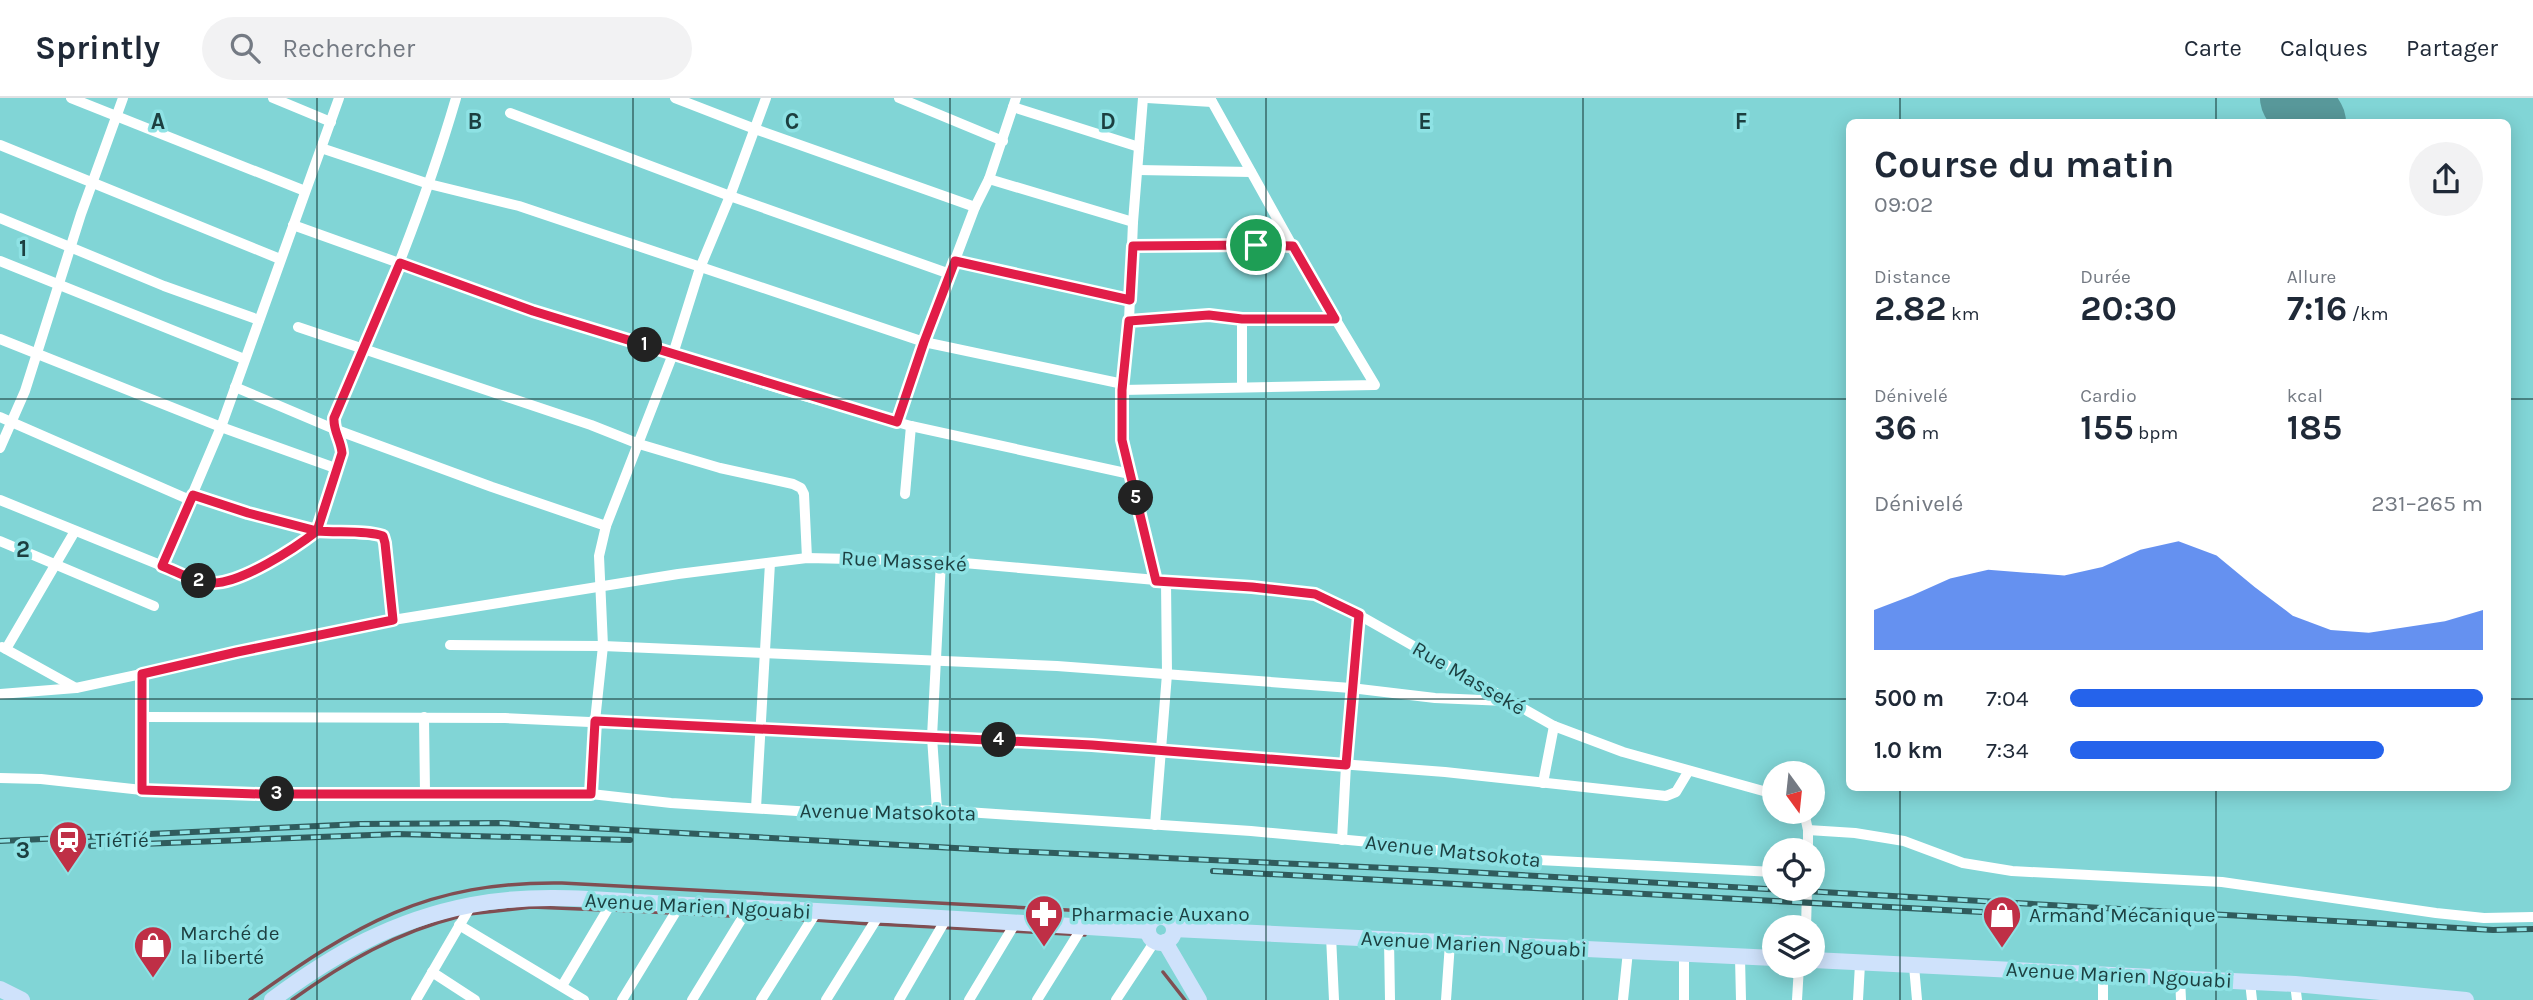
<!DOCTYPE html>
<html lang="fr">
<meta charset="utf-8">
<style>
:root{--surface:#fff;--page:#f2f2f3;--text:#1f2937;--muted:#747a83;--line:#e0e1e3;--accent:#2563eb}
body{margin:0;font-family:Karla,sans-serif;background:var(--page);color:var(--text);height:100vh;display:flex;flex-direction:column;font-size:26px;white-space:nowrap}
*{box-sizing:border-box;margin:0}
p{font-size:23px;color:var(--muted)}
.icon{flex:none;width:38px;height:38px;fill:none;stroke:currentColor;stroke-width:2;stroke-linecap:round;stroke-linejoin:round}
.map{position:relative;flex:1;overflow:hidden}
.drawer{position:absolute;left:1846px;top:21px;width:665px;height:672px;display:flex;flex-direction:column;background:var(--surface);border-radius:10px;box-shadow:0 4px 18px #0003}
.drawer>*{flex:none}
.needle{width:46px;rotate:165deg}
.tools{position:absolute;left:1762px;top:663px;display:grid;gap:14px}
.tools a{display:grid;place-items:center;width:63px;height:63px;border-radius:50%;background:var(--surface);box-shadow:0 4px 18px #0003;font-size:35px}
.pin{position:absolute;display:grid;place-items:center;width:60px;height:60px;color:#fff;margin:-30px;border:4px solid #fff;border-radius:50%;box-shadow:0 2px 7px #0007}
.km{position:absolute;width:35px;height:35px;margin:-18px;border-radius:50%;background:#222;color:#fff;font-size:19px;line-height:35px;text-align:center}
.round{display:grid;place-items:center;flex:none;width:74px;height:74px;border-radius:37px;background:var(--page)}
.summary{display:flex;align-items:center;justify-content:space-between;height:119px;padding:0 28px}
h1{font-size:38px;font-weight:700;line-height:52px}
.figures{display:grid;grid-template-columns:repeat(3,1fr);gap:10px;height:119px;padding:7px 28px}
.figures div{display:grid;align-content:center}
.figures b{font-size:35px;font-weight:700}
.figures small{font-size:19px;font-weight:400}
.figures p{font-size:19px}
.chart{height:196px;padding:14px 28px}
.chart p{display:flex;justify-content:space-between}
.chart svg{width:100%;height:126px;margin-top:7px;fill:var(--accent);opacity:.7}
ul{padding:0 28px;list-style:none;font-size:23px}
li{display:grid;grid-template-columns:112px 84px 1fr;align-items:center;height:52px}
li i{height:18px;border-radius:9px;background:var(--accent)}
header{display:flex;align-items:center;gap:42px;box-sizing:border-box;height:98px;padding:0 35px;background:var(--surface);border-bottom:2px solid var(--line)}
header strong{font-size:33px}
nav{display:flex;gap:38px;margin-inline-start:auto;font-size:24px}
.search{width:490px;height:63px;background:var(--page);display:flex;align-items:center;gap:18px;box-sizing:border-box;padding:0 24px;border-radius:38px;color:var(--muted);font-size:26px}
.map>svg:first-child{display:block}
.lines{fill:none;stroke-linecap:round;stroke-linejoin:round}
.stream{stroke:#804e52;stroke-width:3.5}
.runway{stroke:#58989a;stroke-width:72}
.street{stroke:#fff;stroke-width:10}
.secondary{stroke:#cfe2fb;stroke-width:16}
.rail-casing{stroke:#305c5d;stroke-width:6}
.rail{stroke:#8ee2e4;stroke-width:3.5;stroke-dasharray:10;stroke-linecap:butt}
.route-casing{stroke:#fff;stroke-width:14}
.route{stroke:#e11d48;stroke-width:9}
.grid{fill:none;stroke:#1c3f40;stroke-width:2;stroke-opacity:0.55}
.labels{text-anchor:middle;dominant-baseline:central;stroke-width:7;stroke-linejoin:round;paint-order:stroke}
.street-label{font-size:21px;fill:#1c3f40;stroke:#8ee2e4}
.poi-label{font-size:21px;fill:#1c3f40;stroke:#8ee2e4;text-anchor:start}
.grid-label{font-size:23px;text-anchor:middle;font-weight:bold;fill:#1c3f40;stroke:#8ee2e4;stroke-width:7;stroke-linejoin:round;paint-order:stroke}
</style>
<header>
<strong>Sprintly</strong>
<div class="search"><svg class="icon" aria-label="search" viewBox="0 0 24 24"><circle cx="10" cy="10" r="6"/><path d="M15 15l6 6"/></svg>Rechercher</div>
<nav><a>Carte</a><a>Calques</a><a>Partager</a></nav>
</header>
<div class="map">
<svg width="2533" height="902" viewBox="0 0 2533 902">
<rect width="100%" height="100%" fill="#81d5d6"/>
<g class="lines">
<g class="stream">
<polyline points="612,812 807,822"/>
<polyline points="469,816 532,809 604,812"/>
<polyline points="814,822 870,826"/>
<polyline points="877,826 1085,837"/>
<polyline points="1163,874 1185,902"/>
<path d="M250,902C355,827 427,783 562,785L1124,815"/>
<path d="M292,902C345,864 397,834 461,818"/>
</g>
<polyline class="runway" points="2296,0 2310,24"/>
<g class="street">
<polyline points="71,0 305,93"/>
<polyline points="273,0 331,24"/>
<polyline points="675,0 755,31 975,109"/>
<polyline points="899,0 1003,43"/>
<polyline points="1143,0 1133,124 1129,223 1122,292 1122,342 1156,483"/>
<polyline points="1147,0 1212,4"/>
<polyline points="1013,9 1139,49"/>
<polyline points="510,15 730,98 950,176"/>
<polyline points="0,47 280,161"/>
<polyline points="321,50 429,86 519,108 924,244 1123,286"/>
<polyline points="1138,72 1251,74"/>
<polyline points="989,81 1133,124"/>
<polyline points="0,120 164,188 259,222"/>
<polyline points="293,127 533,213 797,296 911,328 1130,376"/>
<polyline points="1133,147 1292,148"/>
<polyline points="0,163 244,261"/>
<polyline points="955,163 1130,202"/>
<polyline points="1242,221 1242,289"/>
<polyline points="1129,223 1209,217 1242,221 1335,221"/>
<polyline points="298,229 591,327 639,346 720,370 793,386 801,390 804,396 807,460"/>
<polyline points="0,241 221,329 338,371"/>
<polyline points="235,289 334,331 492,389 606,428"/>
<polyline points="1122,292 1375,287 1303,167 1210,0"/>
<polyline points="0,319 190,402"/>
<polyline points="897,324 924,244 975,109 989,81 1016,0"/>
<polyline points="0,350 25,293 81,116 123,0"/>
<polyline points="905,396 911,328"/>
<polyline points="193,397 248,415 317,433 383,438 393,522"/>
<path d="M0,402L202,484L214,485L237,480L285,456L317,433L342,355C341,342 333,333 334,319C381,215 424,110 456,0"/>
<polyline points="0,443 154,508"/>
<polyline points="162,468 221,329 339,0"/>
<polyline points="450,547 603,548 1057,568 1351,590 1435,600 1506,603"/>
<polyline points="2,549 76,590"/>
<polyline points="6,551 75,433"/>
<polyline points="142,576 142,692"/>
<polyline points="0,596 76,590 393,522 678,476 807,460 941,463 1315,496 1359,517 1554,628 1623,654 1774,696"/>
<polyline points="143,619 505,620 1092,647 1445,674 1666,698 1676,694 1688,674"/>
<polyline points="424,619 425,695"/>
<polyline points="0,680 41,681 142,692 259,696 591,696 671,705 843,716 937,712 1251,733 1402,747 1482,759 1774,774"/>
<polyline points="1543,685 1554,628"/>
<polyline points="591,696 595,623 603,548 599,458 606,428 673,256 700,170 730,98 766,0"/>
<polyline points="756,710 770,465"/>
<polyline points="937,712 932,639 941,463"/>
<polyline points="1804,714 1808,732 1808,752"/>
<polyline points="1155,727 1167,576 1166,484"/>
<polyline points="1808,732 1855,735 1904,743 1963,765 2012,773 2222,784 2436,815 2484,820 2533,819"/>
<polyline points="1342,742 1346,667 1359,517"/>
<polyline points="459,827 584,902"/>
<polyline points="1806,830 1807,791"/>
<polyline points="1331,838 1334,902"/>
<polyline points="1389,841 1390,902"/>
<polyline points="1684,856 1684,902"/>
<polyline points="1740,859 1741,902"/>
<polyline points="1914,868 1917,902"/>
<polyline points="432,874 475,902"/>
<polyline points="2103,876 2103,902"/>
<polyline points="2180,880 2181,902"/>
<polyline points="2250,884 2252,902"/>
<polyline points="2295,886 2297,902"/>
<polyline points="562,888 612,804"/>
<polyline points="416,902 472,806"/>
<polyline points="622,902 680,807"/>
<polyline points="692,902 749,809"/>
<polyline points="761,902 817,813"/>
<polyline points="826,902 879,817"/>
<polyline points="899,902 946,821"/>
<polyline points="969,902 1016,824"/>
<polyline points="1037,902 1083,828"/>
<polyline points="1116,902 1155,843"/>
<polyline points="1446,902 1450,845"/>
<polyline points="1623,902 1628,853"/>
<polyline points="1797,902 1799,868"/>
<polyline points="1858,902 1860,866"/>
</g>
<g class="secondary">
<circle cx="1161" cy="832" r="13"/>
<polyline points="1174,831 1774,860"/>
<polyline points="1165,844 1199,902"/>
<polyline points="1813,862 2295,886 2466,902"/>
<polyline points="0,891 22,902"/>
<path d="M272,902C335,855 394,822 471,807C542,793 617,804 688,807C841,813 995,823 1148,833"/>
</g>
<g class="rail-casing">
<g id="rail">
<polyline points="0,743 360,726 500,725 1010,753 1432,772 2493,832 2533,831"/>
<polyline points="91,748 397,736 630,742"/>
<polyline points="1213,773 1982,814"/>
</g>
</g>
<use href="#rail" class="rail"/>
</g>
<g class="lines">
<g class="route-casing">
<path id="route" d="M1256,147L1133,148L1130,202L955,163L924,244L897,324L533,213L400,165L334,320C333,333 341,342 342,355L317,433L248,415L193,397L162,468C178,474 197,486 214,485C243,484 294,451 317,433C337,435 365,432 383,438L385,445L393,522L237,554L142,576V692L259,696H591L595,623L1092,647L1346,667L1359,517L1315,496L1252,489L1156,483L1122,342V292L1129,223L1209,217L1242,221H1335L1293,148L1256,147"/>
</g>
<use href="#route" class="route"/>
</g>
<path class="grid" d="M317,0V902M633,0V902M950,0V902M1266,0V902M1583,0V902M1900,0V24M2216,0V24M0,301H1850M2508,301H2533M0,601H1850M2508,601H2533M1900,690V902M2216,690V902"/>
<defs>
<g id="station-pin" transform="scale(2.0125)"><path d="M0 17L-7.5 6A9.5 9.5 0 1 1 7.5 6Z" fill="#bf2f46" stroke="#8ee2e4"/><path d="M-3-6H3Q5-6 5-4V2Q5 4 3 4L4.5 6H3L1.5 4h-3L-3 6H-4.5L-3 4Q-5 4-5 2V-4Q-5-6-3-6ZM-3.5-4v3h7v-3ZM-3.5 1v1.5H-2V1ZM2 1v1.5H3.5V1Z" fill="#fff"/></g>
<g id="pharmacy-pin" transform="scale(2.0125)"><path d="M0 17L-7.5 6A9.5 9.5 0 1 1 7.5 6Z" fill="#bf2f46" stroke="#8ee2e4"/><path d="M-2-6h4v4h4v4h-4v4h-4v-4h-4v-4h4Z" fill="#fff"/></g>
<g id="shop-pin" transform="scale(2.0125)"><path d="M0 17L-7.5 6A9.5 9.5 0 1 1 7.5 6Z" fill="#bf2f46" stroke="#8ee2e4"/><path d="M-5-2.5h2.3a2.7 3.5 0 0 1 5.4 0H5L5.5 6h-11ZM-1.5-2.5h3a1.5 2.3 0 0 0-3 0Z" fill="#fff"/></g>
</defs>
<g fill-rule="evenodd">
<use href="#station-pin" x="68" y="742"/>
<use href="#pharmacy-pin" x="1044" y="816"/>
<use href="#shop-pin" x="2002" y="817"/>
<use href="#shop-pin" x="153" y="847"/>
</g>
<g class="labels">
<g class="street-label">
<text transform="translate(904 463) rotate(3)">Rue Masseké</text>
<text transform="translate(1469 580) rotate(30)">Rue Masseké</text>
<text transform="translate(888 714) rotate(1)">Avenue Matsokota</text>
<text transform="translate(1453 753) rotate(6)">Avenue Matsokota</text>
<text transform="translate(698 808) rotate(3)">Avenue Marien Ngouabi</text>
<text transform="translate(1474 846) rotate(3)">Avenue Marien Ngouabi</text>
<text transform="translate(2119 877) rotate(3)">Avenue Marien Ngouabi</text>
</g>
<g class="poi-label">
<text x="95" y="742">TiéTié</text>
<text x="1071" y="816">Pharmacie Auxano</text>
<text x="2029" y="817">Armand Mécanique</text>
<text x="180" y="835">Marché de<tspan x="180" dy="24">la liberté</tspan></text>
</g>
</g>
<g class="grid-label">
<text x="158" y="31">A</text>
<text x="475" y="31">B</text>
<text x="792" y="31">C</text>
<text x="1108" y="31">D</text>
<text x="1425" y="31">E</text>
<text x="1741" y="31">F</text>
<text x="23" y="158">1</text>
<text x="23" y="459">2</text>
<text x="23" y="760">3</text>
</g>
</svg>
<div class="tools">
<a><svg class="needle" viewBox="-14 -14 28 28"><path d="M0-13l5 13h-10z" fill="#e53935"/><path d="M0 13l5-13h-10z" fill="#747a83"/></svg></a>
<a><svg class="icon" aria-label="locate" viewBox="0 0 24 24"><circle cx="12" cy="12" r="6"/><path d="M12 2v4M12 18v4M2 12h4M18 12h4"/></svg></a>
<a><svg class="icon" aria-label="layers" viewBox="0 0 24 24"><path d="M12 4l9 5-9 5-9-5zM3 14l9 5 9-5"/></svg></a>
</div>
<div class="pin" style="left:1256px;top:147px;background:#1e9e55"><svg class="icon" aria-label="arrive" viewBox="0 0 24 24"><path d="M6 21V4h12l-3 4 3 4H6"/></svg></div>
<b class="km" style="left:645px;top:247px">1</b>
<b class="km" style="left:199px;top:483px">2</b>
<b class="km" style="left:277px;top:696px">3</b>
<b class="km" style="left:999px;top:642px">4</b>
<b class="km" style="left:1136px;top:400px">5</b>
<section class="drawer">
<div class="summary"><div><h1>Course du matin</h1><p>09:02</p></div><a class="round"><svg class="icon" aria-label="share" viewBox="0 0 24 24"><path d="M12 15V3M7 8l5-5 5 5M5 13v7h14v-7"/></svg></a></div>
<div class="figures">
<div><p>Distance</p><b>2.82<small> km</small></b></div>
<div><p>Durée</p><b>20:30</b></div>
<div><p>Allure</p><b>7:16<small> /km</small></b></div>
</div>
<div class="figures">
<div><p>Dénivelé</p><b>36<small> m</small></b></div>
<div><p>Cardio</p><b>155<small> bpm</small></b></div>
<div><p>kcal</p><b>185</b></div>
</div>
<div class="chart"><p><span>Dénivelé</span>231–265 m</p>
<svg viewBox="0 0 160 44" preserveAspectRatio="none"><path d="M0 44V30L10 25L20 19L30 16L40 17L50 18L60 15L70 9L80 6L90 11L100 22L110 32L120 37L130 38L140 36L150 34L160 30V44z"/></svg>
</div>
<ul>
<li><b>500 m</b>7:04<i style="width:100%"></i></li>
<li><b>1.0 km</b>7:34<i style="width:76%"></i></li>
</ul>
</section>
</div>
